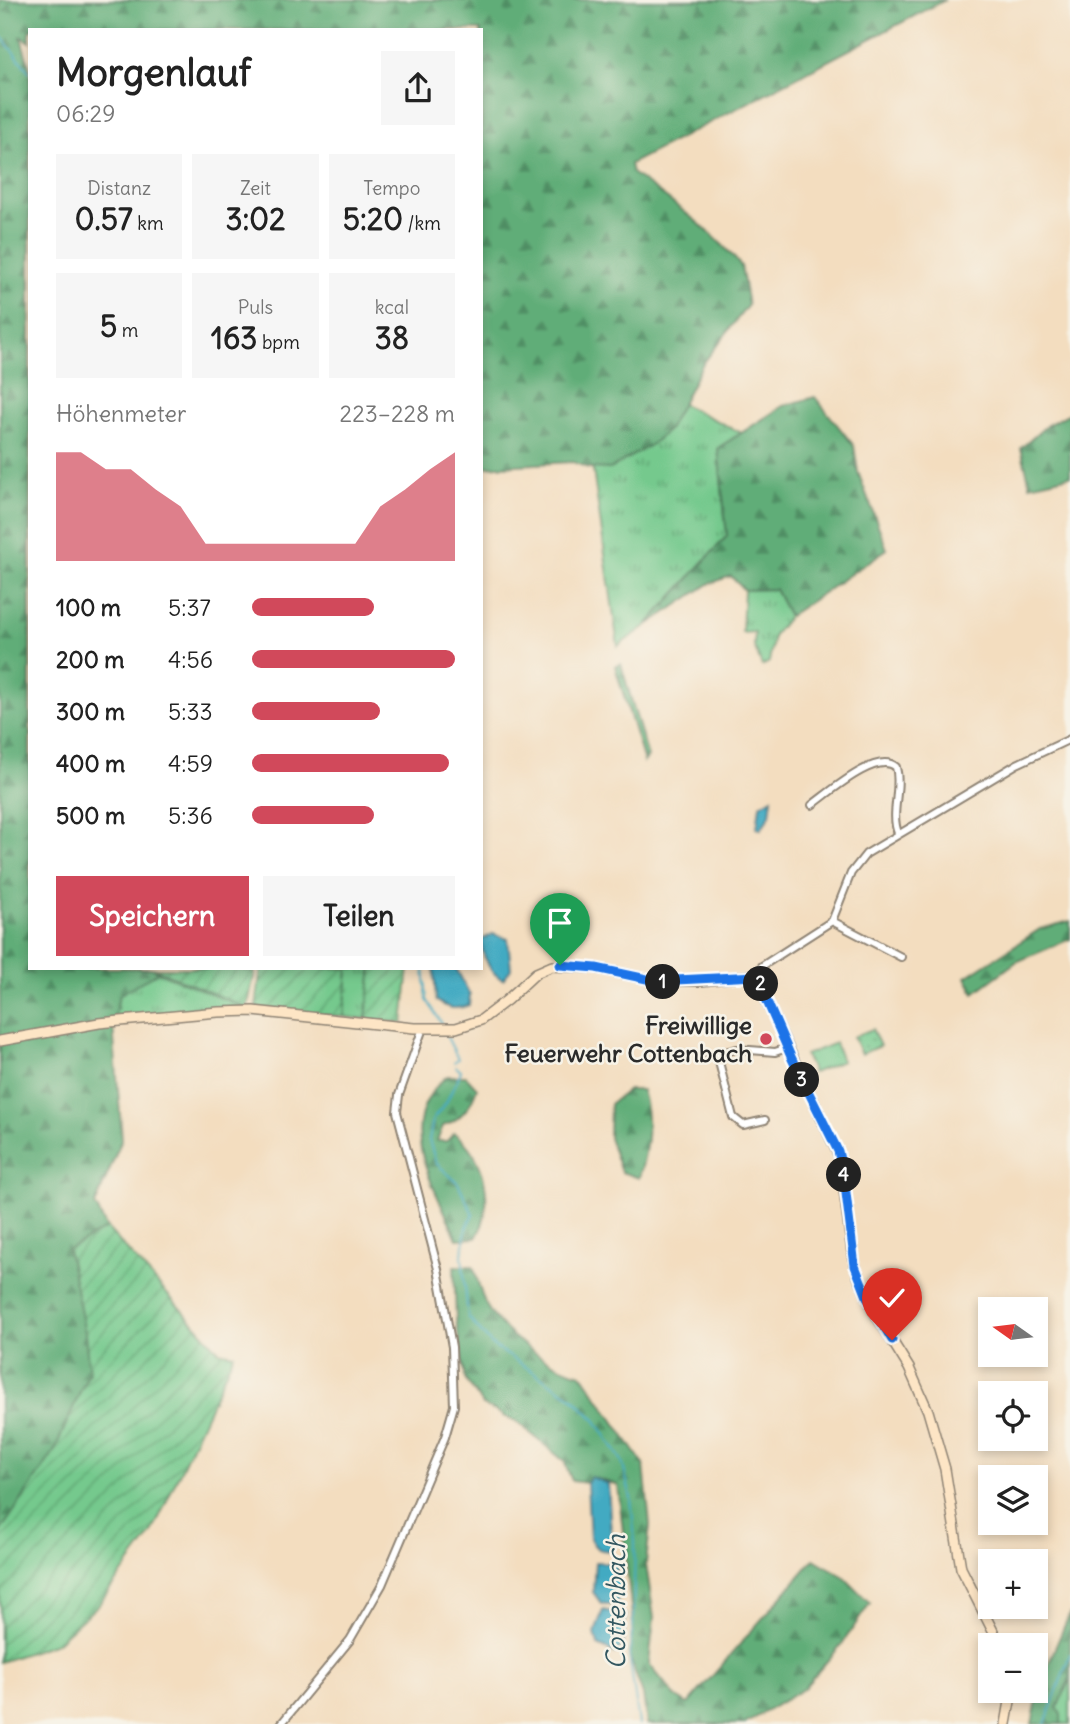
<!DOCTYPE html>
<html lang="de">
<meta charset="utf-8">
<style>
:root{--surface:#fff;--page:#f6f6f6;--text:#222;--muted:#767676;--accent:#d1495b}
body{margin:0;font-family:Delius,sans-serif;background:var(--page);color:var(--text);height:100vh;display:flex;flex-direction:column;font-size:26px;white-space:nowrap}
*{box-sizing:border-box;margin:0}
p{font-size:23px;color:var(--muted)}
.icon{flex:none;width:38px;height:38px;fill:none;stroke:currentColor;stroke-width:2;stroke-linecap:round;stroke-linejoin:round}
.map{position:relative;flex:1;overflow:hidden}
.sheet{position:absolute;left:28px;top:28px;width:455px;height:942px;display:flex;flex-direction:column;background:var(--surface);border-radius:0px;box-shadow:0 4px 10px #0003}
.sheet>*{flex:none}
.needle{width:46px;rotate:284deg}
.controls{position:absolute;left:978px;top:1297px;display:grid;gap:14px}
.controls a{display:grid;place-items:center;width:70px;height:70px;border-radius:0px;background:var(--surface);box-shadow:0 4px 10px #0003;font-size:35px}
.pin{position:absolute;display:grid;place-items:center;width:60px;height:60px;color:#fff;margin:-72px -30px;border-radius:50% 50% 50% 0;rotate:-45deg;box-shadow:0 0 7px #0007}
.pin .icon{rotate:45deg}
.km{position:absolute;width:35px;height:35px;margin:-18px;border-radius:50%;background:#222;color:#fff;font-size:19px;line-height:35px;text-align:center}
.round{display:grid;place-items:center;flex:none;width:74px;height:74px;border-radius:0px;background:var(--page)}
.headline{display:flex;align-items:center;justify-content:space-between;height:119px;padding:0 28px}
h1{font-size:38px;font-weight:700;line-height:52px}
.figures{display:grid;grid-template-columns:repeat(3,1fr);gap:10px;height:119px;padding:7px 28px}
.figures div{display:grid;align-content:center;border-radius:0px;background:var(--page);text-align:center}
.figures b{font-size:30px;font-weight:700}
.figures small{font-size:19px;font-weight:400}
.figures p{font-size:19px}
.chart{height:196px;padding:14px 28px}
.chart p{display:flex;justify-content:space-between}
.chart svg{width:100%;height:126px;margin-top:7px;fill:var(--accent);opacity:.7}
.cta{display:flex;gap:14px;margin-top:auto;padding:14px 28px}
.cta a{flex:1;height:80px;border-radius:0px;background:var(--accent);color:#fff;font-size:28px;font-weight:700;line-height:80px;text-align:center}
.cta a+a{background:var(--page);color:var(--text)}
ul{padding:0 28px;list-style:none;font-size:23px}
li{display:grid;grid-template-columns:112px 84px 1fr;align-items:center;height:52px}
li i{height:18px;border-radius:9px;background:var(--accent)}
.map>svg:first-child{display:block}
.grass{fill:url(#grass-tufts);stroke:#507a5c;stroke-width:2}
.forest{fill:url(#forest-firs);stroke:#466c52;stroke-width:2}
.park{fill:url(#park-dots);stroke:#507a5c;stroke-width:2}
.garden{fill:url(#garden-furrows);stroke:#507a5c;stroke-width:2}
.pitch{fill:#75c98d;stroke:#507a5c;stroke-width:2}
.water{fill:#43aac2;stroke:#376a76;stroke-width:2}
.lines{fill:none;stroke-linecap:round;stroke-linejoin:round}
.stream{stroke:#43aac2;stroke-width:2}
.street-casing{stroke:#8f8475;stroke-width:10}
.secondary-casing{stroke:#8f8475;stroke-width:12}
.street{stroke:#fff;stroke-width:6}
.secondary{stroke:#fde5c5;stroke-width:9}
.route-casing{stroke:#fff;stroke-width:14}
.route{stroke:#1a73e8;stroke-width:9}
.poi-dot{fill:#d1495b;stroke:#f7f3e8;stroke-width:2.5}
.labels{text-anchor:middle;dominant-baseline:central;stroke-width:5;stroke-linejoin:round;paint-order:stroke}
.poi-label{font-size:24px;font-weight:bold;fill:#2b2b2b;stroke:#f7f3e8;text-anchor:end}
.water-label{font-size:26px;font-style:italic;fill:#335760;stroke:#f7f3e8}
</style>
<div class="map">
<svg width="1070" height="1724" viewBox="0 0 1070 1724">
<defs>
<pattern id="grass-tufts" width="24" height="20" patternUnits="userSpaceOnUse" patternTransform="scale(1.75)"><rect width="24" height="20" fill="#75c98d"/><path d="M3 7l-1-3M5 7V3M7 7l1-3M15 17l-1-3M17 17v-4M19 17l1-3" fill="none" stroke="#60a373"/></pattern>
<pattern id="forest-firs" width="22" height="20" patternUnits="userSpaceOnUse" patternTransform="scale(1.75)"><rect width="22" height="20" fill="#60ad78"/><path d="M5 1l3.5 6h-7zM16 11l3.5 6h-7z" fill="#4f8d63"/></pattern>
<pattern id="park-dots" width="8" height="8" patternUnits="userSpaceOnUse" patternTransform="scale(1.75)"><rect width="8" height="8" fill="#75c98d"/><path d="M2 2h.1M6 6h.1" fill="none" stroke="#60a373" stroke-width="1.8" stroke-linecap="round"/></pattern>
<pattern id="garden-furrows" width="10" height="10" patternUnits="userSpaceOnUse" patternTransform="scale(1.75)"><rect width="10" height="10" fill="#75c98d"/><path d="M-1 1l2-2M0 10L10 0M9 11l2-2" fill="none" stroke="#60a373"/></pattern>
</defs>
<rect width="100%" height="100%" fill="#f7f3e8"/>
<filter id="ink" filterUnits="userSpaceOnUse"><feTurbulence type="fractalNoise" baseFrequency=".0143" numOctaves="2"/><feDisplacementMap in="SourceGraphic" scale="14" xChannelSelector="R" yChannelSelector="G"/><feConvolveMatrix kernelMatrix="1 2 1 2 8 2 1 2 1" color-interpolation-filters="sRGB"/></filter>
<filter id="wash" filterUnits="userSpaceOnUse"><feTurbulence type="fractalNoise" baseFrequency=".00686" numOctaves="4" result="noise"/><feDisplacementMap in="SourceGraphic" scale="28" xChannelSelector="R" yChannelSelector="G"/><feGaussianBlur stdDeviation="1.57" result="paint"/><feColorMatrix in="noise" values="0 0 0 0 0 0 0 0 0 0 0 0 0 0 0 0 0 1.4 0 .05"/><feComposite in="paint" operator="in"/></filter>
<g filter="url(#wash)">
<rect width="100%" height="100%" fill="#f3ddbf"/>
<g class="grass">
<polygon points="680,403 742,433 718,448 727,536 646,626 618,646 593,470 590,466 610,469 668,430"/>
<polygon points="775,589 789,616 774,635 769,662 762,666 754,646 755,632 742,633 744,590"/>
<polygon points="348,968 372,968 366,1019 344,1017"/>
<polygon points="158,972 247,1008 113,1017 119,994"/>
<polygon points="1070,1678 1070,1724 1061,1724 1061,1715 1057,1708"/>
</g>
<g class="forest">
<path d="M0,0H945L630,164L632,173C670,201 712,229 741,266L748,305L702,365L668,430L652,444L610,469L588,468L573,462L481,467V30H30V42L21,37L30,70V968H153L158,972L119,995L113,1026L122,1139L95,1205L107,1228L68,1250L85,1332L89,1372L54,1452L0,1532Z"/>
<polygon points="815,397 854,446 858,472 887,549 789,616 775,589 744,590 731,576 709,584 646,626 727,536 718,448 783,406"/>
<polygon points="1070,413 1070,476 1030,485 1021,448 1047,425"/>
<polygon points="621,664 648,757 644,762 617,673 615,666"/>
<polygon points="1070,921 1070,939 1016,962 974,993 966,977 1040,929"/>
<path d="M447,1076H466L477,1088C471,1106 462,1119 443,1126L437,1141H447L454,1133C486,1155 496,1206 476,1238L457,1239C435,1186 390,1124 447,1076Z"/>
<path d="M628,1090H642C651,1121 648,1147 639,1178L621,1172L609,1138L610,1104Z"/>
<path d="M454,1266H473C477,1277 479,1287 483,1298C496,1332 549,1366 582,1374L644,1465L650,1525L646,1564L654,1618L649,1664L675,1696L688,1704L814,1559L843,1576L870,1603L842,1644L803,1689L745,1724H647L643,1695L629,1655L633,1626L618,1485L591,1477L587,1483L572,1481L564,1461L517,1422L483,1405L465,1379L456,1320Z"/>
<polygon points="1070,1613 1070,1678 1057,1708 1061,1715 1061,1724 1032,1724 1041,1681"/>
</g>
<polygon class="park" points="872,1029 880,1046 861,1054 853,1037"/>
<g class="garden">
<polygon points="153,968 235,968 255,972 247,1008"/>
<polygon points="261,968 348,968 344,1017 256,1008"/>
<polygon points="372,968 409,968 403,1023 366,1019"/>
<polygon points="107,1228 219,1351 234,1354 152,1533 99,1604 56,1643 0,1662 0,1532 54,1452 89,1372 85,1332 68,1250"/>
</g>
<polygon class="pitch" points="835,1043 842,1061 813,1073 805,1055"/>
<g class="water">
<polygon points="772,798 770,815 761,829 757,828 760,805"/>
<path d="M493,934L508,939L511,969L503,979C490,975 481,952 481,940Z"/>
<path d="M434,968H456L470,995L469,1005C456,1010 447,1009 436,1000Z"/>
<path d="M591,1477L608,1484L612,1550C601,1552 595,1549 590,1538L587,1483Z"/>
<polygon points="595,1562 615,1563 621,1586 616,1606 601,1603 593,1592"/>
<polygon points="603,1610 626,1615 623,1645 615,1653 598,1645 595,1633"/>
</g>
<g class="lines">
<g class="stream">
<polyline points="0,35 30,73"/>
<polyline points="424,968 427,1000 442,1024"/>
<polyline points="445,1033 458,1059 454,1062"/>
<polyline points="456,1067 461,1071 446,1103 433,1119 429,1140 436,1163 458,1183 473,1214 466,1228 462,1255 468,1317 492,1345 572,1397 596,1421 622,1461 631,1498 635,1543 633,1626 629,1655 639,1724"/>
<polyline points="1045,1724 1070,1654"/>
</g>
</g>
</g>
<g filter="url(#ink)">
<g class="lines">
<g class="street-casing">
<g id="street">
<path d="M812,805C829,793 877,750 896,767C902,788 890,813 898,833"/>
<polyline points="832,921 901,957"/>
<polyline points="754,975 762,966 832,921 851,873 866,854 1017,764 1070,739"/>
<polyline points="717,1054 733,1117 743,1125 765,1120"/>
<polyline points="709,1056 737,1049 775,1052 787,1048"/>
<polyline points="281,1724 350,1640 382,1585 445,1437 454,1406 452,1347 438,1269 397,1112 399,1095 423,1028"/>
</g>
</g>
<g class="secondary-casing">
<g id="secondary">
<polyline points="0,1041 99,1023 218,1012 253,1011 414,1028 456,1028 481,1020 507,1000 536,973 552,966 596,968 656,981 701,981 754,975 840,1158 852,1252 858,1276 873,1310 909,1368 928,1411 945,1469 961,1568 1000,1645"/>
<polyline points="1006,1724 1012,1690"/>
</g>
</g>
<use href="#street" class="street"/>
<use href="#secondary" class="secondary"/>
</g>
</g>
<g class="lines" filter="url(#ink)">
<g class="route-casing">
<polyline id="route" points="560,965 596,968 656,981 756,976 792,1059 838,1151 844,1177 855,1266 868,1299 892,1340"/>
</g>
<use href="#route" class="route"/>
</g>
<circle class="poi-dot" cx="766" cy="1039" r="7"/>
<g class="labels">
<g class="poi-label">
<text x="752" y="1025">Freiwillige<tspan x="752" dy="28">Feuerwehr Cottenbach</tspan></text>
</g>
<g class="water-label">
<text transform="translate(615 1602) rotate(-90)">Cottenbach</text>
</g>
</g>
</svg>
<div class="controls">
<a><svg class="needle" viewBox="-14 -14 28 28"><path d="M0-13l5 13h-10z" fill="#e53935"/><path d="M0 13l5-13h-10z" fill="#767676"/></svg></a>
<a><svg class="icon" aria-label="locate" viewBox="0 0 24 24"><circle cx="12" cy="12" r="6"/><path d="M12 2v4M12 18v4M2 12h4M18 12h4"/></svg></a>
<a><svg class="icon" aria-label="layers" viewBox="0 0 24 24"><path d="M12 4l9 5-9 5-9-5zM3 14l9 5 9-5"/></svg></a>
<a>+</a>
<a>−</a>
</div>
<div class="pin" style="left:560px;top:965px;background:#1e9e55"><svg class="icon" aria-label="arrive" viewBox="0 0 24 24"><path d="M6 21V4h12l-3 4 3 4H6"/></svg></div>
<div class="pin" style="left:892px;top:1340px;background:#d93025"><svg class="icon" aria-label="check" viewBox="0 0 24 24"><path d="M5 12l5 5 9-10"/></svg></div>
<b class="km" style="left:663px;top:982px">1</b>
<b class="km" style="left:761px;top:984px">2</b>
<b class="km" style="left:802px;top:1080px">3</b>
<b class="km" style="left:844px;top:1175px">4</b>
<section class="sheet">
<div class="headline"><div><h1>Morgenlauf</h1><p>06:29</p></div><a class="round"><svg class="icon" aria-label="share" viewBox="0 0 24 24"><path d="M12 15V3M7 8l5-5 5 5M5 13v7h14v-7"/></svg></a></div>
<div class="figures">
<div><p>Distanz</p><b>0.57<small> km</small></b></div>
<div><p>Zeit</p><b>3:02</b></div>
<div><p>Tempo</p><b>5:20<small> /km</small></b></div>
</div>
<div class="figures">
<div><b>5<small> m</small></b></div>
<div><p>Puls</p><b>163<small> bpm</small></b></div>
<div><p>kcal</p><b>38</b></div>
</div>
<div class="chart"><p><span>Höhenmeter</span>223–228 m</p>
<svg viewBox="0 0 160 44" preserveAspectRatio="none"><path d="M0 44V6L10 6L20 12L30 12L40 19L50 25L60 38L70 38L80 38L90 38L100 38L110 38L120 38L130 25L140 19L150 12L160 6V44z"/></svg>
</div>
<ul>
<li><b>100 m</b>5:37<i style="width:60%"></i></li>
<li><b>200 m</b>4:56<i style="width:100%"></i></li>
<li><b>300 m</b>5:33<i style="width:63%"></i></li>
<li><b>400 m</b>4:59<i style="width:97%"></i></li>
<li><b>500 m</b>5:36<i style="width:60%"></i></li>
</ul>
<div class="cta"><a>Speichern</a><a>Teilen</a></div>
</section>
</div>
